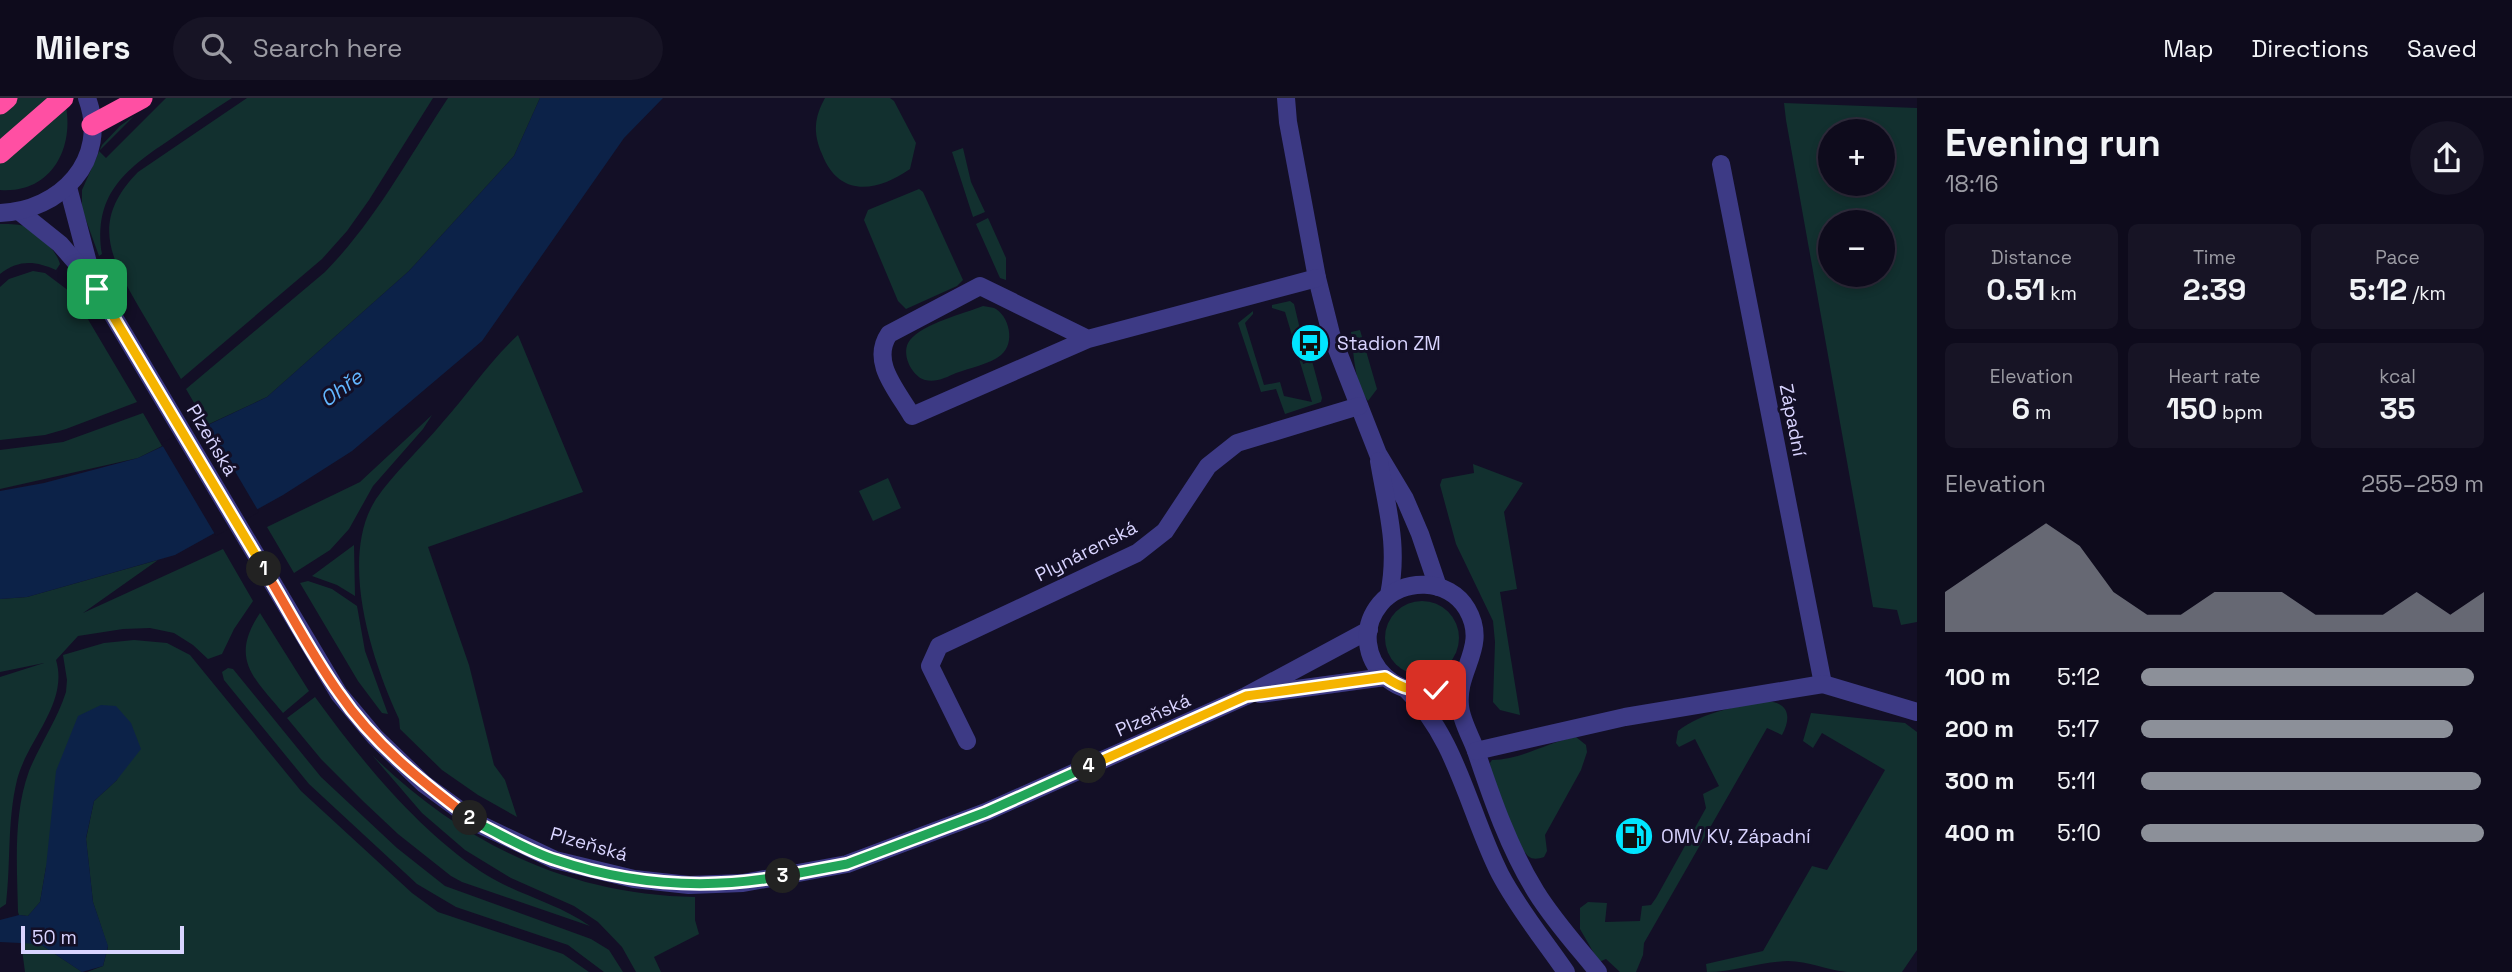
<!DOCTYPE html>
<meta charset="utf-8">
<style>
:root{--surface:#0e0b1c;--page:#171425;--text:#f1f3f6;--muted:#9b9ba3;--line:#2e2b3b;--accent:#8c9099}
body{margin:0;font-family:"Space Grotesk",sans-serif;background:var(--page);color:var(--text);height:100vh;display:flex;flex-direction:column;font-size:26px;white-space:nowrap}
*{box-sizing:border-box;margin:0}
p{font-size:23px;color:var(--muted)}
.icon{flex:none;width:38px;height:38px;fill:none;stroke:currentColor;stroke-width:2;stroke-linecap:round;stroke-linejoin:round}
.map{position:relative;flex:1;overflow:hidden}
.drawer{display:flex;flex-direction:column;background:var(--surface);width:595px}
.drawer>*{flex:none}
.controls{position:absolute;left:1818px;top:21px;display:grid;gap:14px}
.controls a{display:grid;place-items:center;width:77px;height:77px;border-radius:50%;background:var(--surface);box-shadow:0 4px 10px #0003,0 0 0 2px var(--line);font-size:35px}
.scale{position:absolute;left:21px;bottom:18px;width:163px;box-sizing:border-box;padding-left:7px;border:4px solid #d9d4ff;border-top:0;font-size:19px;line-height:24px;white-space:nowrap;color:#d9d4ff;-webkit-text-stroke:5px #130f26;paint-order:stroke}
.pin{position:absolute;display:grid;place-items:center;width:60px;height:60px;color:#fff;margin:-30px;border-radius:14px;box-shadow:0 4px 10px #0006}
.km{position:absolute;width:35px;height:35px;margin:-18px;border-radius:50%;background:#222;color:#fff;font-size:19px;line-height:35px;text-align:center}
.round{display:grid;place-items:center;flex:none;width:74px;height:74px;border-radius:37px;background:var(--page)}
.overview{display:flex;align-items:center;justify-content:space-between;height:119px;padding:0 28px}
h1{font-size:38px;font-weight:800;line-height:52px}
.figures{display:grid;grid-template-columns:repeat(3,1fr);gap:10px;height:119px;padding:7px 28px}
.figures div{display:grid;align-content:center;border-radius:10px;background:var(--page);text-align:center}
.figures b{font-size:30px;font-weight:800}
.figures small{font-size:19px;font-weight:400}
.figures p{font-size:19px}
.chart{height:196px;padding:14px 28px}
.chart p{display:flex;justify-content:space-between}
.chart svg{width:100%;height:126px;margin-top:7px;fill:var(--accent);opacity:.7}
ul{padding:0 28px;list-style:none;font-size:23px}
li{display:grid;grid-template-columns:112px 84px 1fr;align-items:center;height:52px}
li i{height:18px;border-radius:9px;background:var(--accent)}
header{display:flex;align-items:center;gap:42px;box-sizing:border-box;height:98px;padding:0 35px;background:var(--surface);border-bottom:2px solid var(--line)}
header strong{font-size:33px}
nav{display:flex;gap:38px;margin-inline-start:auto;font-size:24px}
.search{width:490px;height:63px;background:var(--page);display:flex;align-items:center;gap:18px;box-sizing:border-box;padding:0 24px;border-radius:38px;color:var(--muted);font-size:26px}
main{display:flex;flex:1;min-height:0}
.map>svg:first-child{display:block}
.green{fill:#12302f;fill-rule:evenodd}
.water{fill:#0c2248}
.pier{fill:#130f26}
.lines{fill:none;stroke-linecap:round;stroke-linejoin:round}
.minor{stroke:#3d3a85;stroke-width:18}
.highway{stroke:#ff4fa3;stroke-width:21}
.split-1-casing{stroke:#fff;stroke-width:14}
.split-2-casing{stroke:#fff;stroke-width:14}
.split-3-casing{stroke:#fff;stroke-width:14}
.split-4-casing{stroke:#fff;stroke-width:14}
.split-5-casing{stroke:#fff;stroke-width:14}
.split-1{stroke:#f5b400;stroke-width:9}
.split-2{stroke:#f0652b;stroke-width:9}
.split-3{stroke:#22a559;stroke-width:9}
.split-4{stroke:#22a559;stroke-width:9}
.split-5{stroke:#f5b400;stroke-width:9}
.labels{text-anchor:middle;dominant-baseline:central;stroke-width:6;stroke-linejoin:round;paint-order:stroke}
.poi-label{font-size:19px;fill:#d9d4ff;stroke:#130f26;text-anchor:start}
.street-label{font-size:19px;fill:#d9d4ff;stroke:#130f26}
.water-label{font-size:21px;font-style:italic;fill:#62b6ff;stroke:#130f26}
</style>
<header>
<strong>Milers</strong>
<div class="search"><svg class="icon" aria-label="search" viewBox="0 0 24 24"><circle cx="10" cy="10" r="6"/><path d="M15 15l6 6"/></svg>Search here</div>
<nav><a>Map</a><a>Directions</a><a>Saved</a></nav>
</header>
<main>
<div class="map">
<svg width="1917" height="874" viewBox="0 0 1917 874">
<rect width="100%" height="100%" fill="#130f26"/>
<g class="green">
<path d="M0,0H64C77,46 53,96 0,92Z"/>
<path d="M166,0H232C210,14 189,28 168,43C124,72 93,98 102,156L99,158L82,111V92L102,47L120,28L134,18L99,53L106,60Z"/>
<path d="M247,0H433L369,102L347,133L322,161L181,281C167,258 154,234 140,211C110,159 90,123 138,74Z"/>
<path d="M448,0H540L514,58L409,173L267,299L207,327L186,291L325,174C375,123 409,59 448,0Z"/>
<path d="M825,0H890L894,3L916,45L910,71C877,94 839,100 822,56C813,35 814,20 825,0Z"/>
<path d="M1784,5L1917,10V524L1901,527L1897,512L1873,509L1786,22ZM1830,33H1883V86H1830ZM1883,124V177H1830V124Z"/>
<polygon points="963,50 971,84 985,114 973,119 952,54"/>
<polygon points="919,91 923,94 963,182 957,188 906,211 898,203 864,122 868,112"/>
<polygon points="988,120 1006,160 1006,182 1000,180 976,126"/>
<path d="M0,126C7,126 17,126 24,128C38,133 56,152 60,166L56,172C36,163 19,161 0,176Z"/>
<polygon points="33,173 45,175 73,196 137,304 66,331 45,337 0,342 0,189 9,181"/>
<polygon points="1290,203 1294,206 1304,248 1299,250 1303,266 1312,263 1322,300 1321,304 1285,316 1276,291 1261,294 1238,225 1253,213 1253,216 1245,225 1264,287 1280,284 1284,298 1312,304 1285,214 1272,210 1272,207"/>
<path d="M983,208C987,209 991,209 994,210C1009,217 1016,245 1001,257C990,266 970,270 956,275C947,279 936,285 925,282C911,278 900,254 910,242C924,225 963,216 983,208Z"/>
<path d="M1360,232L1377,291L1368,303C1354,284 1354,257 1351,234Z"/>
<path d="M518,237L583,394L428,449L469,567L494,667L505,682L517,719L478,697L442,672L400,631L399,621C372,563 338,460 376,401C393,376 422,349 442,325C468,296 489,264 518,237Z"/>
<polygon points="143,315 162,348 138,360 0,391 0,352 63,344"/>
<polygon points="432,317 423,331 373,388 349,431 330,452 294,475 267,429 360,384"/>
<polygon points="1473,366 1523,385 1504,414 1517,491 1500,494 1520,617 1500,612 1493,604 1495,544 1493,523 1456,446 1440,387 1442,381 1474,375"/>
<polygon points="888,380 901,410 873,423 859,393"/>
<polygon points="354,447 355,498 337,487 312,478"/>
<path d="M223,451L253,503L234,531L222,556L208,561L193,547L174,535L150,530L123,531L78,538L56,562C69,605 27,642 17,682C7,723 11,765 6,806L0,810V579L44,565L0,574V501L27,499L158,462L83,515Z"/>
<polygon points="308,483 332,491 357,508 365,553 388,616 382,615 358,583 300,485"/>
<circle cx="1422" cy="540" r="37"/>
<path d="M260,515L309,593L283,615C254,580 229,561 260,515Z"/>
<path d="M134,542L167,545L190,557L301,693L412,795L438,814L563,856L589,874H87L103,868L108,849L93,804L86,741L94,703L117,682L131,625L46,769L40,804L28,818L19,817L18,814C17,768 13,717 29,673C40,646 57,622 66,594L67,582L63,557L104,545Z"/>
<polygon points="228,570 233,571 321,679 397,750 445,788 591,841 609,852 623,874 604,874 568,847 456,809 417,786 309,686 224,582 222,574"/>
<path d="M315,599C360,661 416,730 480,773C514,796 556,804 590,828L462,784L451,778L398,736L364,704L321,661L287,620Z"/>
<path d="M1764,603C1787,603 1793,617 1782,637L1767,630L1644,845L1643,857L1636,874H1620L1606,861L1599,864L1580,831V810L1588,804L1607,805L1605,824L1640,823L1642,808L1651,807L1656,800L1706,710L1703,696L1719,688L1695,641L1679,649L1676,645L1678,633C1703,614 1732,610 1764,603Z"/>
<path d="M1811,615L1905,625L1917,634V852L1902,874C1884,874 1865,874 1847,874C1827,872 1808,863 1788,863C1760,864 1734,874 1707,874L1706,866L1763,853L1812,768L1827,772L1885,672L1822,635L1813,650L1803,643Z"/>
<path d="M1576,639L1586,647L1587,654L1581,672L1545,737L1547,753L1544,759C1538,761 1533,762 1528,758C1516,747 1491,682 1490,665L1492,662C1521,662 1547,644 1576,639Z"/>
<path d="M372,657C462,745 568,797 695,799V822L699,836L654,859L661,874H636L622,849L598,824L574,808L511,780L465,752L422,715Z"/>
<polygon points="21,844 40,846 82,874 25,874"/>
</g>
<g class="water">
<polygon points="540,0 663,0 624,40 482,243 352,353 283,397 175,457 27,499 0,501 0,393 44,385 138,360 267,299 409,173 514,58"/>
<polygon points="101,607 116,608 131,625 141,651 116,683 94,703 86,740 93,804 108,848 103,868 82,874 40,846 0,844 0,822 19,817 28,818 40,804 46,769 56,673 78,618"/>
</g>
<polygon class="pier" points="206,324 259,414 216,438 161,345"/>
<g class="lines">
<g class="minor">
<polyline points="1286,0 1288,24 1317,180 1331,236 1378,356 1405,401 1420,436 1438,489"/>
<polyline points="1721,66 1823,586"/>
<polyline points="68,89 92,180"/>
<polyline points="20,114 60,146 93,184 339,596 375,639 424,686 479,726 555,762 634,781 689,787 743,785 847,766 986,714 1246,598 1369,532"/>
<path d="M0,115C60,113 110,62 87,0"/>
<path d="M1088,241L912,318C897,292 870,264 889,236L980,188L1088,241L1317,180"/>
<path d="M1379,363C1387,411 1399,448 1389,497"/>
<path d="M1465,573C1405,628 1340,555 1380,506C1402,479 1449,480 1467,511C1489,549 1456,571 1460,608C1461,622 1471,639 1476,653C1492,701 1509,750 1536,794C1554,823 1577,848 1598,874"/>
<path d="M1406,591C1457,640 1469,715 1500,776C1519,812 1544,842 1566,874"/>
<polyline points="1260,596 1385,579"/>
<polyline points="967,643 930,568 939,548 1137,455 1165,433 1208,368 1237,345 1359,308"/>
<polyline points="1476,653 1625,619 1823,586 1917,614"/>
</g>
<g class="highway">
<polyline points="0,6 7,0"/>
<polyline points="92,27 142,0"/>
<polyline points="0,55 63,0"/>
</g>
</g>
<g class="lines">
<g class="split-1-casing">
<polyline id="split-1" points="97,191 264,471"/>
</g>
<g class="split-2-casing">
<path id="split-2" d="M264,471C289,512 311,556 339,595C373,645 422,684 470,720"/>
</g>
<g class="split-3-casing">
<path id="split-3" d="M470,720L479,726C504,738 530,754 556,762C631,787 706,792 783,778"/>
</g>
<g class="split-4-casing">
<polyline id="split-4" points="783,778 847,766 986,714 1089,668"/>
</g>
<g class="split-5-casing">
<path id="split-5" d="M1089,668L1246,598L1385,579C1402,591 1415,594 1436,592"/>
</g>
<use href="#split-1" class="split-1"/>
<use href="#split-2" class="split-2"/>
<use href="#split-3" class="split-3"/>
<use href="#split-4" class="split-4"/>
<use href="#split-5" class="split-5"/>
</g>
<defs>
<g id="bus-disc" transform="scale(2.0125)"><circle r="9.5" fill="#00e5ff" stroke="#130f26"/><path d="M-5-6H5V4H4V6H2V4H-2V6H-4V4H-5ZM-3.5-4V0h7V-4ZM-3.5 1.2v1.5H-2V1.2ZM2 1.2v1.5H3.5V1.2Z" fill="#111"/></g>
<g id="fuel-disc" transform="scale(2.0125)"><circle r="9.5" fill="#00e5ff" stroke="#130f26"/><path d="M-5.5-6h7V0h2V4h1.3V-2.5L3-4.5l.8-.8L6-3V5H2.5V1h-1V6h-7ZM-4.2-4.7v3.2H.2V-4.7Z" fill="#111"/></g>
</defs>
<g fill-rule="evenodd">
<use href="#bus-disc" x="1310" y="245"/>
<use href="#fuel-disc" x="1634" y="738"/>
</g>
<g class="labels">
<g class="poi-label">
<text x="1337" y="245">Stadion ZM</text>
<text x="1661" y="738">OMV KV, Západní</text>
</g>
<g class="street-label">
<text transform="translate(1793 322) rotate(79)">Západní</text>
<text transform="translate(212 342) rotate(59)">Plzeňská</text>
<text transform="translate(1086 453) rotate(-27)">Plynárenská</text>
<text transform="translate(1153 617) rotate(-24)">Plzeňská</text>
<text transform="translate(589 746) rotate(16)">Plzeňská</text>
</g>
<g class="water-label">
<text transform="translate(341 290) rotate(-37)">Ohře</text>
</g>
</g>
</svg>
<div class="controls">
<a>+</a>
<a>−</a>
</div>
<div class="scale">50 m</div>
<div class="pin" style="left:97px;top:191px;background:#1e9e55"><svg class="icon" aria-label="arrive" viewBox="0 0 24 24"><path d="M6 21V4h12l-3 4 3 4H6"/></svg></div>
<div class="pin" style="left:1436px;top:592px;background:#d93025"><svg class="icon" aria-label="check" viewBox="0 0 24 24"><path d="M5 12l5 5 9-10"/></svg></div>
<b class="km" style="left:264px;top:471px">1</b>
<b class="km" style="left:470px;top:720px">2</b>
<b class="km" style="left:783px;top:778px">3</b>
<b class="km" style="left:1089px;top:668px">4</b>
</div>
<section class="drawer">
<div class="overview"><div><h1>Evening run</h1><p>18:16</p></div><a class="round"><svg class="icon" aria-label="share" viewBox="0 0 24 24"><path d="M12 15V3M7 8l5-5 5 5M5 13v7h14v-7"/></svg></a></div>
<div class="figures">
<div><p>Distance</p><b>0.51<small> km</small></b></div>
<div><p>Time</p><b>2:39</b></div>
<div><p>Pace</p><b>5:12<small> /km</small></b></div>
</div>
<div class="figures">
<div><p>Elevation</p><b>6<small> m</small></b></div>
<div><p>Heart rate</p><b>150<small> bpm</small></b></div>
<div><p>kcal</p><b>35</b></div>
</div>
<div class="chart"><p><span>Elevation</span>255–259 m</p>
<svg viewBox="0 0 160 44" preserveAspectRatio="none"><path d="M0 44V30L10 22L20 14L30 6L40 14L50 30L60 38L70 38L80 30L90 30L100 30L110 38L120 38L130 38L140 30L150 38L160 30V44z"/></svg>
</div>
<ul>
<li><b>100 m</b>5:12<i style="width:97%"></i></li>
<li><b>200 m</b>5:17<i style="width:91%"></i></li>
<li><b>300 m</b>5:11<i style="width:99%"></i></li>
<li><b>400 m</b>5:10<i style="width:100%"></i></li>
</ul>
</section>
</main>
